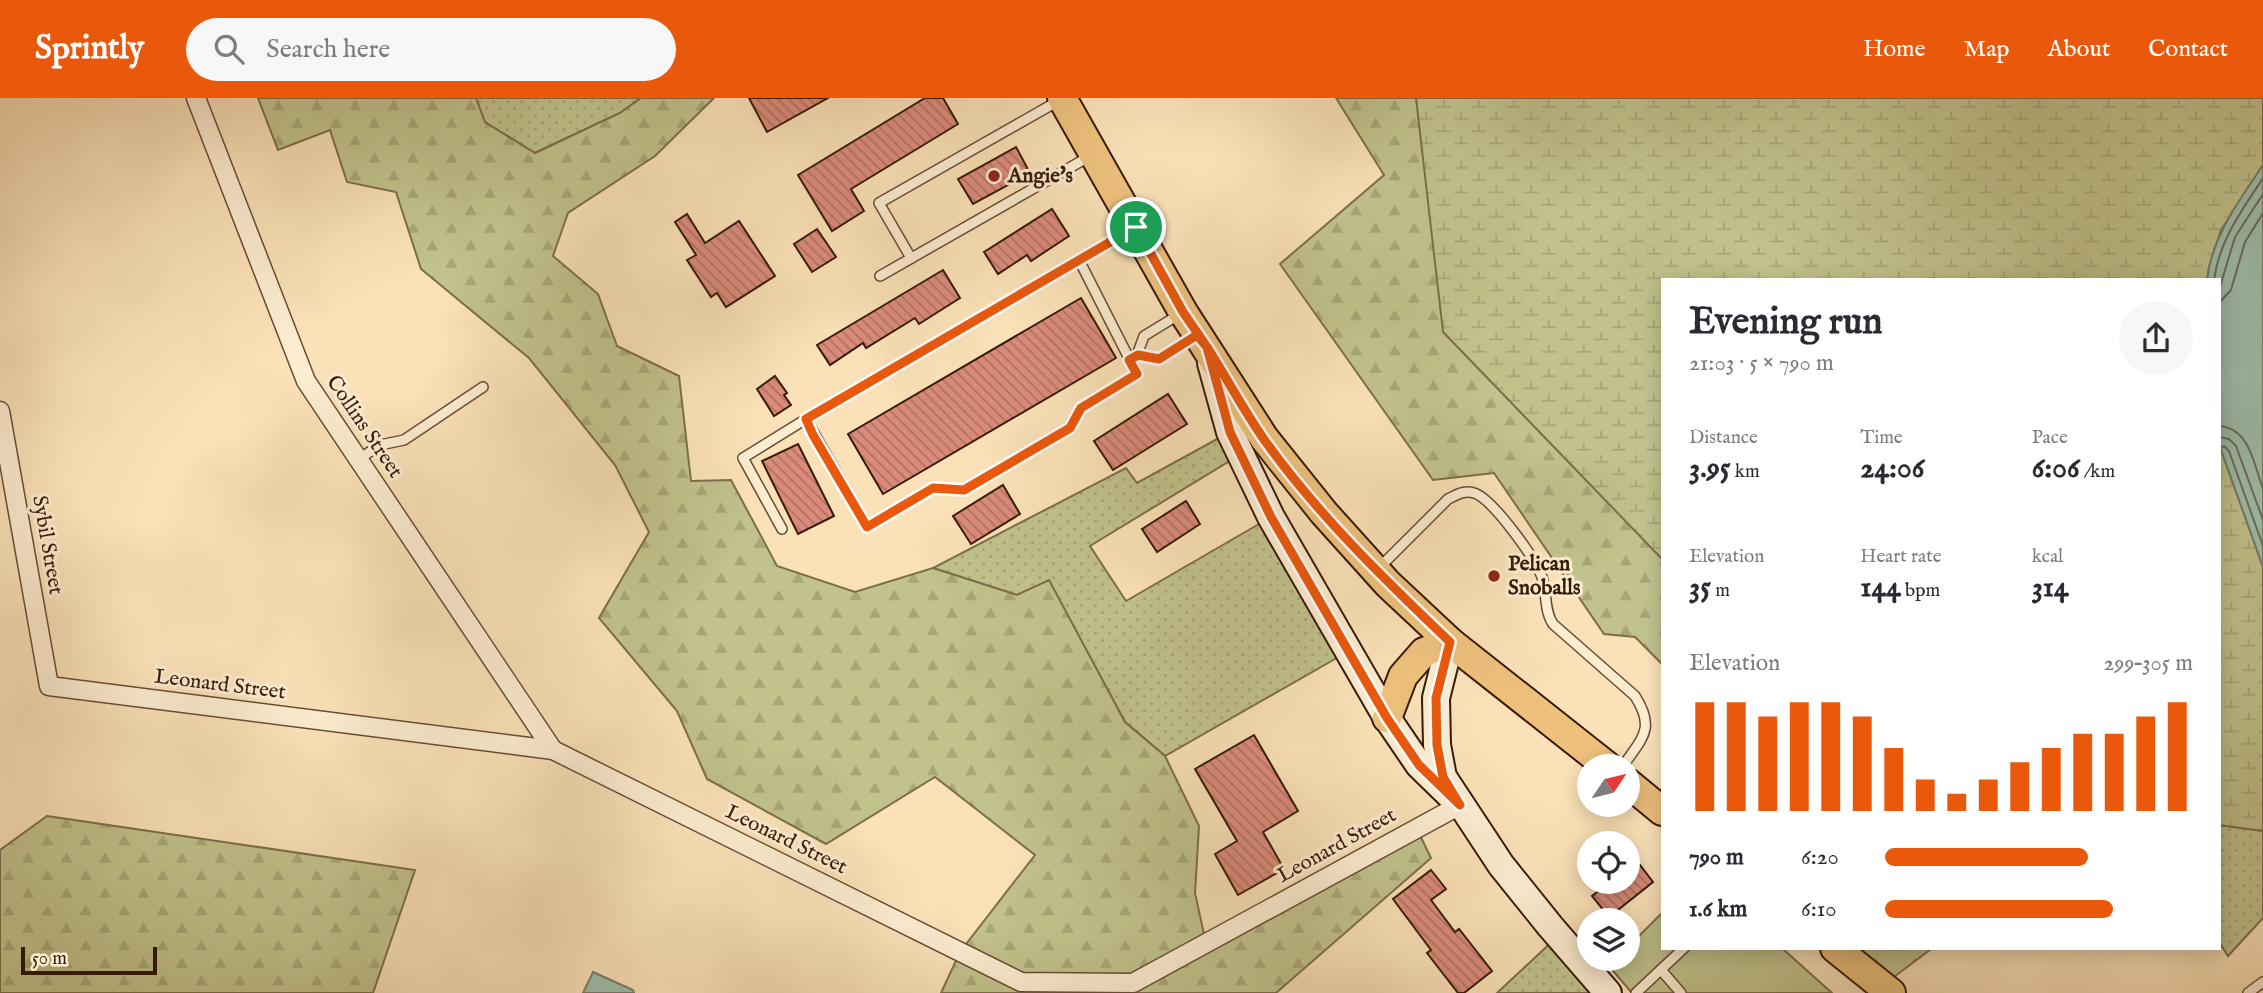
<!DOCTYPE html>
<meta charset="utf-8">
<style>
:root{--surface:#fff;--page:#f7f7f7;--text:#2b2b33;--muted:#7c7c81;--accent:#ea580c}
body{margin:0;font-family:"IM FELL English",serif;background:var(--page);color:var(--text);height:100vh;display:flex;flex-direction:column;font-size:26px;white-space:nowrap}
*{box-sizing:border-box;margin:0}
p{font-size:23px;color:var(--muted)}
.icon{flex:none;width:38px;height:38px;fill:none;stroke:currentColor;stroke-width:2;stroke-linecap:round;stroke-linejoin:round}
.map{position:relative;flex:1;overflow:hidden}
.drawer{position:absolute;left:1661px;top:180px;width:560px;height:672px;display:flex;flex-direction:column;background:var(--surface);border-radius:0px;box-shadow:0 4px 18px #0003}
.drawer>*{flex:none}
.needle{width:46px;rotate:55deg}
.controls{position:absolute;left:1577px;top:656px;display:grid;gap:14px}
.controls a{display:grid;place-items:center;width:63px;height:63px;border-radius:50%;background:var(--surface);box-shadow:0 4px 18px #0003;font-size:35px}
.scale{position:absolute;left:21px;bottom:18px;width:136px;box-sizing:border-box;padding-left:7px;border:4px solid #381a09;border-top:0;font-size:19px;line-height:24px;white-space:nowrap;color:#381a09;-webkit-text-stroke:5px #fcecd0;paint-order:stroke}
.pin{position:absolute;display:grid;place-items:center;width:60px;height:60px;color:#fff;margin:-30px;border:4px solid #fff;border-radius:50%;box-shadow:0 2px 7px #0007}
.round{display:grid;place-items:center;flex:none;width:74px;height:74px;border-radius:37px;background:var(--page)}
.headline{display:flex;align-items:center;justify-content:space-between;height:119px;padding:0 28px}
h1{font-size:38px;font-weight:700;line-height:52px}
.metrics{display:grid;grid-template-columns:repeat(3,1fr);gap:10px;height:119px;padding:7px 28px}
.metrics div{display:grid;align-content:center}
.metrics b{font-size:30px;font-weight:700}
.metrics small{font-size:19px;font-weight:400}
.metrics p{font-size:19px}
.chart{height:196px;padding:14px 28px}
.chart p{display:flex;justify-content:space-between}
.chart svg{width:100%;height:126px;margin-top:7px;stroke:var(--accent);stroke-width:6}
ul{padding:0 28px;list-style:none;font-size:23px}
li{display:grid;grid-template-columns:112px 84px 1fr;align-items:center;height:52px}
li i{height:18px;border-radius:9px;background:var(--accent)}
header{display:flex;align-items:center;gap:42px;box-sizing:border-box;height:98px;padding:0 35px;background:var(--accent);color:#fff}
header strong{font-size:33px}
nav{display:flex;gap:38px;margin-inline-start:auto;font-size:24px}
.search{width:490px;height:63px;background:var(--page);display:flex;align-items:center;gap:18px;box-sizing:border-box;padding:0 24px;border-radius:38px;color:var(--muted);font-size:26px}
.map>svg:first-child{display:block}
.grass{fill:url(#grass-dots);stroke:#7c6e4a;stroke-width:2}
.forest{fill:url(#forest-firs);stroke:#7c6e4a;stroke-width:2}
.wetland{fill:url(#wetland-marsh);stroke:#7c6e4a;stroke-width:2}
.green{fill:#c1c28c;stroke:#7c6e4a;stroke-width:2}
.water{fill:#9ebeac;stroke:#757c6b;stroke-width:2}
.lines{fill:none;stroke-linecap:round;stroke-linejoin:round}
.shore{stroke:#6b6c5a;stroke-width:2}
.building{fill:url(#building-back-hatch);stroke:#381a09;stroke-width:2}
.service-casing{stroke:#684c34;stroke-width:12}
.minor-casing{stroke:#684c34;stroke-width:21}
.secondary-casing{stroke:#381a09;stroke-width:30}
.primary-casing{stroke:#381a09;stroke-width:32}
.service{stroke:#fcecd0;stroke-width:9}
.minor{stroke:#fcecd0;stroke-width:18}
.secondary{stroke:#fcecd0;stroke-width:26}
.primary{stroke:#edc07c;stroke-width:28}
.route-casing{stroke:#fff;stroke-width:14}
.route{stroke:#ea580c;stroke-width:9}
.poi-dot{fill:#8f2418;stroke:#fcecd0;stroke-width:2.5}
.labels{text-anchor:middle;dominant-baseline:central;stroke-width:6;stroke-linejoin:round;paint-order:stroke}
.poi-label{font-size:21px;font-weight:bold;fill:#381a09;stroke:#fcecd0;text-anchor:start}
.street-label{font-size:21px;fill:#381a09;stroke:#fcecd0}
</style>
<header>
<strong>Sprintly</strong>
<div class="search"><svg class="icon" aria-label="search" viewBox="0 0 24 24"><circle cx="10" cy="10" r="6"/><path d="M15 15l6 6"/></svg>Search here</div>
<nav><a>Home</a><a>Map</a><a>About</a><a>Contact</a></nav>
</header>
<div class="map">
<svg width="2263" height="895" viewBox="0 0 2263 895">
<defs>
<pattern id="grass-dots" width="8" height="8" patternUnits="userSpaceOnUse" patternTransform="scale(1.75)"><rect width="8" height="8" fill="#c1c28c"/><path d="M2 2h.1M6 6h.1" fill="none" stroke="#a7a677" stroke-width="1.8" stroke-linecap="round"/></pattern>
<pattern id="forest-firs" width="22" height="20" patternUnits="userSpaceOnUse" patternTransform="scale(1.75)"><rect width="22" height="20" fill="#c1c28c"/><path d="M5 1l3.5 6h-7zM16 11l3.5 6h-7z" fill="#a7a677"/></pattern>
<pattern id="wetland-marsh" width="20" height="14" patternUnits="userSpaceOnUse" patternTransform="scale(1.75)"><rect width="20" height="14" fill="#c1c28c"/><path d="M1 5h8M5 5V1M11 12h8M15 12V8" fill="none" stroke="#a7a677"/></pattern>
<pattern id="building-back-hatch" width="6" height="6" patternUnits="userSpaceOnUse" patternTransform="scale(1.75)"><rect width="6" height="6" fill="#da8b7b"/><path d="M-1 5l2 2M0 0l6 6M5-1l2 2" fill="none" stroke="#b27163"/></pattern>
</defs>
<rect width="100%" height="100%" fill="#fae1b7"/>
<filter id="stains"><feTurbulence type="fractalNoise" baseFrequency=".00286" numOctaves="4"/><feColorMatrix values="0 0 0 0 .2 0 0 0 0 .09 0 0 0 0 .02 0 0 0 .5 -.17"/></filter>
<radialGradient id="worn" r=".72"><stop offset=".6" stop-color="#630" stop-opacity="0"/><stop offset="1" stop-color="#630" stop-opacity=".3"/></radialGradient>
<g class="grass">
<polygon points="476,0 641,0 620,15 535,55 484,24"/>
<polygon points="1230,334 1241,356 1090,448 1126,503 1271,419 1349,553 1165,658 1125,624 1049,483 1017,497 933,470 1126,370 1137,385"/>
<polygon points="2219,727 2263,733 2263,820 2228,858 2219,844"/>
<polygon points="1558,838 1608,895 1497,895"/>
</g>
<g class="forest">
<polygon points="258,0 476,0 485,24 535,55 620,15 641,0 714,0 655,58 568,115 553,158 598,196 617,248 679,278 691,383 731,382 777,468 855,494 933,470 1017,497 1049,482 1125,624 1165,658 1199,728 1195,795 1206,845 1417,731 1431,760 1276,895 941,895 960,854 1035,757 935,679 826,746 707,681 677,613 599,520 649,434 615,367 529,260 421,171 396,94 347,84 330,32 278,52"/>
<polygon points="1336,0 1703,0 1662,182 1662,566 1635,539 1604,536 1494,375 1433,382 1280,166 1384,77"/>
<polygon points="47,718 415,772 373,895 0,895 0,752"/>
<polygon points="1835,851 1931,851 1882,888"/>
</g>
<g class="wetland">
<polygon points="1416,0 2263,0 2263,67 2221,132 2209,169 2207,182 1662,182 1662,461 1443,234"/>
<polygon points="2219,346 2263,469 2263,733 2219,727"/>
</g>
<polygon class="green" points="1662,815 1662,850 1783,851 1832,895 1632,895 1608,867 1615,861 1628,861 1628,849"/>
<g class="water">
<path d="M2263,67V469L2219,346V182H2207C2212,138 2239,103 2263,67Z"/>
<polygon points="593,874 633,892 634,895 583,895"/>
</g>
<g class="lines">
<g class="shore">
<path d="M2214,182C2219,143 2242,112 2263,80"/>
<polyline points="2219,192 2235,139 2263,96"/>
<polyline points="2219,205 2231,192 2245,144 2263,115"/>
<path d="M2219,328C2250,330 2254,367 2263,391"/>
<polyline points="2219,339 2229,341 2236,348 2263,422"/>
<polyline points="2219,348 2225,349 2229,353 2263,448"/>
</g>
</g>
<g class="building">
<polygon points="749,0 828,0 767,34"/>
<polygon points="925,0 943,0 958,26 851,91 864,113 832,133 798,77"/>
<polygon points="1016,49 1030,75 973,106 958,81"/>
<polygon points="1052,111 1069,138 1031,163 1027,157 998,176 984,154"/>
<polygon points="687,116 705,145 739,123 775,178 726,209 717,195 711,199 687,162 696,157 675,124"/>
<polygon points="817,131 836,159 812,174 794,146"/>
<polygon points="943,172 960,200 919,226 915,220 866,250 863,245 830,267 817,247"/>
<polygon points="1081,200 1116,260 883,396 848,336"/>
<polygon points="775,278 787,295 784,297 791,307 774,318 757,291"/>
<polygon points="1168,296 1187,326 1113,372 1094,343"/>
<polygon points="798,346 834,418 798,436 762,363"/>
<polygon points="1003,387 1020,416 971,446 953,418"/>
<polygon points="1186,403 1200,426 1157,454 1142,431"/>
<polygon points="1254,637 1298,713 1263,734 1284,771 1238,797 1215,756 1237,743 1195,671"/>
<polygon points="1637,763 1653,784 1609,819 1592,798 1610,784 1628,784 1628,770"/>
<polygon points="1431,772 1446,791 1431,802 1455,834 1459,831 1492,873 1464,895 1458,895 1427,855 1431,852 1393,801"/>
</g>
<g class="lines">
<g class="service-casing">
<g id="service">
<polyline points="911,160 879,105 1060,2"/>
<polyline points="1079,162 1137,276 1081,310 1070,330 964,392 933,390 867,429 806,321 1131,132"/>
<polyline points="880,178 1092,57"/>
<polyline points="1137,257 1159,261 1195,238"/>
<polyline points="1130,262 1137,257 1144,238 1180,216"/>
<polyline points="359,361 380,347 404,342 483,289"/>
<polyline points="782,431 743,360 806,321"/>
<path d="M1378,471L1448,401C1457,397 1463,392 1474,395C1492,400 1535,460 1542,479C1547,494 1544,513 1553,526L1635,598C1656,631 1642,640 1623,668"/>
<polyline points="1661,872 1681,895"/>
<polyline points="1636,895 1684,850"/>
<polyline points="2248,895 2263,884"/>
</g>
</g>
<g class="minor-casing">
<g id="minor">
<polyline points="196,0 306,283 553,652"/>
<polyline points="0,313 49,588 553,652 1021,884 1133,885 1460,707"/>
</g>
</g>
<g class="secondary-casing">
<g id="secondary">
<polyline points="1211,265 1230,334 1271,419 1387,620 1419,667 1460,707"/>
<polyline points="1450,544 1436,600 1437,647 1443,679 1501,767 1550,828 1608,895"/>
</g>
</g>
<g class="primary-casing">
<g id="primary">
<polyline points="1062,0 1183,214 1264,340 1324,415 1388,486 1450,544 1607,668"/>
<polyline points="1387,620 1403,578 1424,554 1450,544"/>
<polyline points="1628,685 1662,713"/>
<polyline points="1835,850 1891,895"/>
</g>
</g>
<use href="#service" class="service"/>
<use href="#minor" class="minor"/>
<use href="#secondary" class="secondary"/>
<use href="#primary" class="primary"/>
</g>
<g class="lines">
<g class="route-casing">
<path id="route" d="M1136,129L806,321L813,337L867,429L933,390L964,392L1070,330L1081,310L1137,276L1129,262L1138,257L1159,261L1197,237L1207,249C1226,279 1243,311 1263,340C1316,415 1384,481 1450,544L1436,600L1437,647L1443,679L1460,707L1419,667L1387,620L1271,419L1230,334L1207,249L1183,214L1136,129"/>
</g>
<use href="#route" class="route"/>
</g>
<g class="poi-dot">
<circle cx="994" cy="78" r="7"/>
<circle cx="1494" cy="478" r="7"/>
</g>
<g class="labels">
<g class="poi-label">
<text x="1008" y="78">Angie's</text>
<text x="1508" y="466">Pelican<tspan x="1508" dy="24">Snoballs</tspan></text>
</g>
<g class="street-label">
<text transform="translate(364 329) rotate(56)">Collins Street</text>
<text transform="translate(47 447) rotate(80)">Sybil Street</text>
<text transform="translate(220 587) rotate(7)">Leonard Street</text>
<text transform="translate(786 742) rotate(26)">Leonard Street</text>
<text transform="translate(1337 748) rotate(-29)">Leonard Street</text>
</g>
</g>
<rect width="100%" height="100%" filter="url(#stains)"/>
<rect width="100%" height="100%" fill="url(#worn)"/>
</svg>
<div class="controls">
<a><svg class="needle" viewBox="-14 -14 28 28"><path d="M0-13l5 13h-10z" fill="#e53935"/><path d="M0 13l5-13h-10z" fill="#7c7c81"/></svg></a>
<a><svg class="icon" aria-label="locate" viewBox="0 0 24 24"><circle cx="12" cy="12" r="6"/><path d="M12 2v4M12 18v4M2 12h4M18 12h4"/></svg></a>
<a><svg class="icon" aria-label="layers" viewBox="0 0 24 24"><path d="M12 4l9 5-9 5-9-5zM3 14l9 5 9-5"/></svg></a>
</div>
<div class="scale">50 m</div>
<div class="pin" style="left:1136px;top:129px;background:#1e9e55"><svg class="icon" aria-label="arrive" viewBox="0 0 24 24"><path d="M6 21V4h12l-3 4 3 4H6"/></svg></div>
<section class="drawer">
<div class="headline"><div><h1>Evening run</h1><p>21:03 · 5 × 790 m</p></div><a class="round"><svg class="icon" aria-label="share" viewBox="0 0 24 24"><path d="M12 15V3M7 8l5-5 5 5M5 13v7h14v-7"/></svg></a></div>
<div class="metrics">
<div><p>Distance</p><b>3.95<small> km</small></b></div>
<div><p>Time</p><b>24:06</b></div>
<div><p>Pace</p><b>6:06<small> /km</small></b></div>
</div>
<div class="metrics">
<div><p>Elevation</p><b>35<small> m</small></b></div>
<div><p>Heart rate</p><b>144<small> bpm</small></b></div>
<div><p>kcal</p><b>314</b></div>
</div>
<div class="chart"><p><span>Elevation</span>299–305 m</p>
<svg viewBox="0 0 160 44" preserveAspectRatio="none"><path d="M5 44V6M15 44V6M25 44V11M35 44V6M45 44V6M55 44V11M65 44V22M75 44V33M85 44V38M95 44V33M105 44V27M115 44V22M125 44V17M135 44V17M145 44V11M155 44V6"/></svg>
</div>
<ul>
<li><b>790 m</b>6:20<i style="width:66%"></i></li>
<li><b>1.6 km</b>6:10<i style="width:74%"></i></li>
</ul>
</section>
</div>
